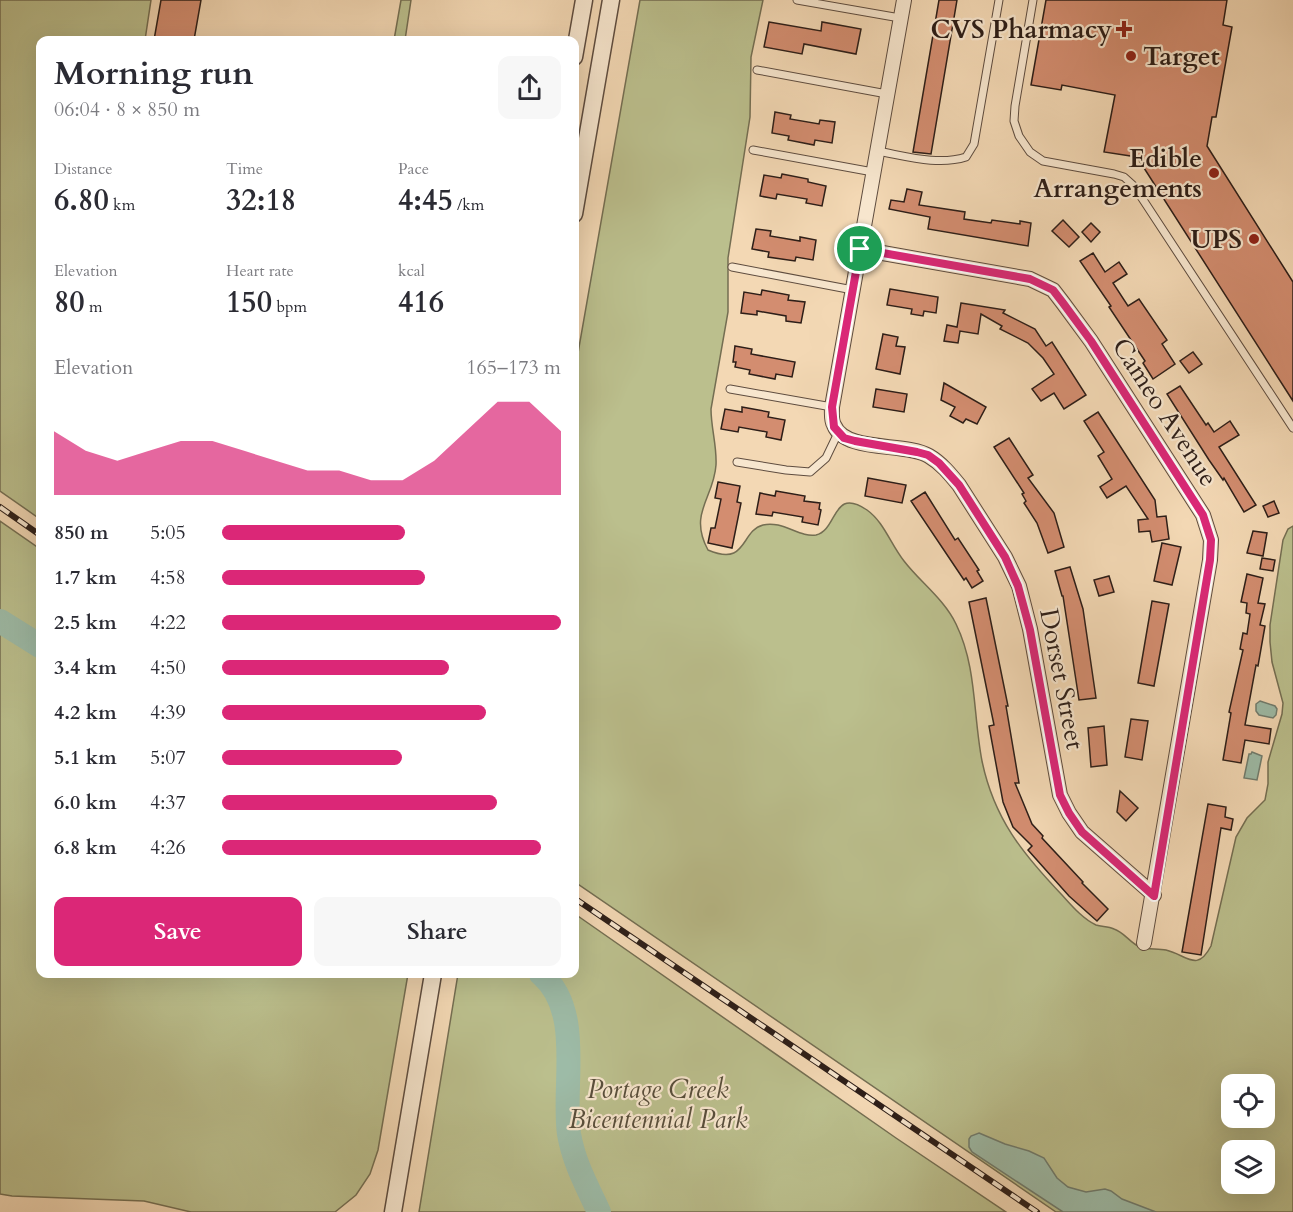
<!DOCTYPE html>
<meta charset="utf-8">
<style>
:root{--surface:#fff;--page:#f7f7f7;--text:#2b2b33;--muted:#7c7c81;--accent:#db2777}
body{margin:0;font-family:Cardo,serif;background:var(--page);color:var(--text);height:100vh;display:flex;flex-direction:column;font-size:22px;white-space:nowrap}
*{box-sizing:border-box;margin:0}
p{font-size:20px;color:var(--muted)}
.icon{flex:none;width:33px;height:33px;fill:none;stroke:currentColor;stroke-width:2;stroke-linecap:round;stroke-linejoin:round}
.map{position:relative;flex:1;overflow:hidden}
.drawer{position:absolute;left:36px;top:36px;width:543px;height:942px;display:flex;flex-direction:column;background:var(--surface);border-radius:12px;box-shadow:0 6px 24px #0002}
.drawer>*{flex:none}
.tools{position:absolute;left:1221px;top:1074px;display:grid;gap:12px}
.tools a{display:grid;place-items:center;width:54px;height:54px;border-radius:12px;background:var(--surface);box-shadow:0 6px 24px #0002;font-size:30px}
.pin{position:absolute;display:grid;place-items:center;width:51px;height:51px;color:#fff;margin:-26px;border:3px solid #fff;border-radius:50%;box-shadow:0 2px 6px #0007}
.round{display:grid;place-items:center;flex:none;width:63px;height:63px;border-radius:12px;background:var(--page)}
.head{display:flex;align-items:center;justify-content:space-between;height:102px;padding:0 18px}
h1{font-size:33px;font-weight:600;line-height:45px}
.metrics{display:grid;grid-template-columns:repeat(3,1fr);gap:9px;height:102px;padding:6px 18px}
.metrics div{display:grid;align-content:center}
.metrics b{font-size:30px;font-weight:600}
.metrics small{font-size:16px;font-weight:400}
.metrics p{font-size:16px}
.chart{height:168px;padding:12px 18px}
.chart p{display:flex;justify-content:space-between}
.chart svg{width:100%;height:108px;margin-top:6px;fill:var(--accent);opacity:.7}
.primary-button{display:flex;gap:12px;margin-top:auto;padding:12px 18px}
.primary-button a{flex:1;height:69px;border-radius:12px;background:var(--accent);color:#fff;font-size:24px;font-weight:600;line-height:69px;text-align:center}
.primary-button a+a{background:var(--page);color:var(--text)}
ul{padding:0 18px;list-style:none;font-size:20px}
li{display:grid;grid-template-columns:96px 72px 1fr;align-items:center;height:45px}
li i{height:15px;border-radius:8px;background:var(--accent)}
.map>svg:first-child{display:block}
.green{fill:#bbbf8d;stroke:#746e52;stroke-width:1.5;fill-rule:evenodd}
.water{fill:#9dbba7;stroke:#707c6e;stroke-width:1.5}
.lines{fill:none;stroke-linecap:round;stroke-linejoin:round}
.river{stroke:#9dbba7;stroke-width:24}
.building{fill:#d38d70;stroke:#2d1e18;stroke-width:1.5}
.service-casing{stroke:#5e4c3f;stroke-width:9}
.minor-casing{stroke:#5e4c3f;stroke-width:16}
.tertiary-casing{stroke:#5e4c3f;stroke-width:19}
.service{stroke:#f7e6ce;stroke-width:7}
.minor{stroke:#f7e6ce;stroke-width:14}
.tertiary{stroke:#f7e6ce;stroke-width:16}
.rail-casing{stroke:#2d1e18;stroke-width:6}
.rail{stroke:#f7e6ce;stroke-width:4;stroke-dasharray:11;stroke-linecap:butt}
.route-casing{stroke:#fff;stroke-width:12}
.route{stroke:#db2777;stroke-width:8}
.poi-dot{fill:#8f2418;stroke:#f7e6ce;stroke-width:2}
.labels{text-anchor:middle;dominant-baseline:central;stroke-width:4.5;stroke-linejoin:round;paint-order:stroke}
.poi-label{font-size:26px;font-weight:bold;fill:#2d1e18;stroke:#f7e6ce;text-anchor:end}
.street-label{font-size:26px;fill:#2d1e18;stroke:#f7e6ce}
.park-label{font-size:26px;font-style:italic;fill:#584e3b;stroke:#f7e6ce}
</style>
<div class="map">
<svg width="1293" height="1212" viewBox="0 0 1293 1212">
<rect width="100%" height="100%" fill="#f3d8b4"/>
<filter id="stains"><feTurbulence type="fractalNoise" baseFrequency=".00333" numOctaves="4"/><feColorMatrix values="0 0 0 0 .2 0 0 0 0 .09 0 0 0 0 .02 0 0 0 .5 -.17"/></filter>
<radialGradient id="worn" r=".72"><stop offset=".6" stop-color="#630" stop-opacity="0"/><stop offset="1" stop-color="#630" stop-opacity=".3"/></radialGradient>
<g class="green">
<polygon points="0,0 151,0 145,40 40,40 40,519 0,491"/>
<polygon points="401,0 411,0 405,40 394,40"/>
<path d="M640,0H763L751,57L750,117L728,258V312L711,409C711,428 717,446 716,465C714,498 688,513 708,550C748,567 740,531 763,525C782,520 800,538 816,535C838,530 832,486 867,510C884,522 891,545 904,561C920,582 944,599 956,624C977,667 973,715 982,761C994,819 1023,854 1062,895C1072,906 1083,919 1096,925C1102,927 1108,926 1114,929C1124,932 1130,943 1140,947C1148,950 1158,948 1166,950C1187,955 1197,973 1211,946L1236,837L1247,818L1265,800L1268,784V762L1282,714L1283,703L1272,662L1270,642V625L1283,540L1288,529L1293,526V1212H1056L575,882V370ZM1232,1084H1264V1118H1232ZM1232,1150H1264V1184H1232Z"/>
<polygon points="0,521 40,549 40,974 408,974 378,1150 370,1174 356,1195 335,1212 191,1212 144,1201 12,1196 0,1194"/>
<polygon points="575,914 896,1138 1006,1212 419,1212 458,974 574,974"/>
</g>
<g class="water">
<polygon points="1260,701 1275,706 1277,709 1276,715 1273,718 1259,715 1256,711 1256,704"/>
<polygon points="1252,752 1262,756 1257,780 1244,778 1249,754 1251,754"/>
<polygon points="979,1133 1005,1144 1029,1151 1044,1158 1057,1178 1068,1187 1086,1192 1105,1189 1111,1191 1122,1199 1156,1212 1063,1212 972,1152 969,1147 969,1139 971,1136"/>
</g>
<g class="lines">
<g class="river">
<polyline points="0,621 40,646"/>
<path d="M541,974C584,1011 562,1085 569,1134C574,1163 587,1186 599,1212"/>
</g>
</g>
<g class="building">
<polygon points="161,0 201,0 194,40 154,40"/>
<polygon points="939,0 957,0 931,154 913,152"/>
<polygon points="1046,0 1227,0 1223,25 1232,27 1216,117 1212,117 1207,146 1293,282 1293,401 1137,157 1104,152 1115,95 1062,85 1061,90 1031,85"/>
<polygon points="769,22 821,31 822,22 861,29 856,54 804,44 802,54 764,47"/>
<polygon points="775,112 791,115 790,119 819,124 820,120 835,122 832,143 815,140 814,145 788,140 789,136 772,133"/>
<polygon points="782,174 808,179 808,182 826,186 822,206 806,203 807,199 777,194 776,199 760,196 764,175 781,178"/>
<polygon points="907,189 922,192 919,205 965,212 964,219 991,223 992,220 1020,224 1020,221 1031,223 1028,246 928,229 930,217 889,209 891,200 904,202"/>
<polygon points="1063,220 1079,237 1069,247 1052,231"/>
<polygon points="1091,223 1100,232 1091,242 1082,232"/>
<polygon points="756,229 771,231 770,236 800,241 800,237 816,240 813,260 796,257 795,261 768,257 769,252 752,249"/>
<polygon points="1093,253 1105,272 1119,262 1127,274 1113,283 1128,306 1139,299 1167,340 1162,344 1175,364 1153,379 1143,363 1145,361 1109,307 1111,306 1080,261"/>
<polygon points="890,289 938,297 936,313 924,311 923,316 911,314 912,309 887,305"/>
<polygon points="762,290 789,295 788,300 805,302 801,323 786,321 786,316 757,311 757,315 741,313 744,292 761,295"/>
<polygon points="961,303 1005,310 1003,313 1035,329 1046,346 1052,342 1086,395 1064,409 1054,393 1041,401 1032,389 1054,374 1043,358 1028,343 1000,329 1002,326 981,314 978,334 960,331 958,343 944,341 947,325 957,327"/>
<polygon points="883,334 898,337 896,346 905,347 900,374 876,369"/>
<polygon points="735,346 752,349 751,354 795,362 792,377 776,374 775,379 749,374 750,370 735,367 736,362 733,362"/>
<polygon points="1193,352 1202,364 1189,373 1180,361"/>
<polygon points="944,383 986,407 977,424 966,419 963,423 950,416 955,407 941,400"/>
<polygon points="1180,386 1206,425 1208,423 1214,432 1230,421 1239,435 1219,447 1256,505 1244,512 1224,478 1223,480 1209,460 1167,394"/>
<polygon points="876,389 907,394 904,412 873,407"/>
<polygon points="742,407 769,412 768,417 785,420 781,440 766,437 767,432 739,427 738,432 721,429 725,409 742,412"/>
<polygon points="1098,412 1155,500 1157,517 1166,516 1169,539 1152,542 1150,531 1139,532 1138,520 1148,519 1126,486 1107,498 1100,487 1112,479 1098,456 1104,452 1084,421"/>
<polygon points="1009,438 1033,475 1028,478 1054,513 1064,547 1048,553 1037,523 1024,503 1026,501 1022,494 1024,493 994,447"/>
<polygon points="868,478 906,485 902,503 865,496"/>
<polygon points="718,482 740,486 737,502 741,503 732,548 708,543 711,528 715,528 721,499 715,498"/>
<polygon points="776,491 805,496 804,501 820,503 819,509 821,510 818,525 802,522 803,517 773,512 772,516 756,514 760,493 775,496"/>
<polygon points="925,492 955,540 958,538 979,570 977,571 983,581 972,588 966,578 964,580 911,501"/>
<polygon points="1274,501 1279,513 1268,517 1263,506"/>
<polygon points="1253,531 1267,533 1263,556 1247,553"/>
<polygon points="1162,543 1181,547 1172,585 1154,581"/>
<polygon points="1262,558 1275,560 1273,571 1260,569"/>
<polygon points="1070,567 1083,609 1096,698 1079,700 1063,596 1062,596 1055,571"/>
<polygon points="1247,574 1263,578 1258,603 1265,604 1260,625 1265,626 1258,666 1256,665 1245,725 1271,729 1269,744 1245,740 1241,763 1223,760 1231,713 1229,712 1243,650 1240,649 1243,633 1247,634 1250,614 1246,613 1247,603 1241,602"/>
<polygon points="1109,576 1114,592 1099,596 1094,580"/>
<polygon points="986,598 1008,706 1006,706 1019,783 1015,783 1032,824 1043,836 1042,838 1083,882 1082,883 1108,909 1097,921 1069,896 1028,850 1032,846 1013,827 1003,802 989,726 994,725 969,602"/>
<polygon points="1152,601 1169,604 1154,686 1138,683"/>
<polygon points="1131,719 1148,721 1142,760 1125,757"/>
<polygon points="1104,726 1107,765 1091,767 1088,728"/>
<polygon points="1120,791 1138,808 1126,821 1117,812"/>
<polygon points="1208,804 1226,807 1225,817 1233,819 1231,830 1221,828 1201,955 1182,952"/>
</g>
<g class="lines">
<g class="service-casing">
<g id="service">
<polyline points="797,0 900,18"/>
<polyline points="1033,0 1015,106 1014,121 1019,136 1030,152 1043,161 1114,174 1124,177 1134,186 1293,428"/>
<polyline points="757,70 887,94"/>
<polyline points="753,150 873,172"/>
<path d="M877,151C906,156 938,166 966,157L974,144L999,0"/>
<polyline points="732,267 853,290"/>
<polyline points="730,389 832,407"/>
<polyline points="737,462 786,470 810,472 826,458 838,433"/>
</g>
</g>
<g class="minor-casing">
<g id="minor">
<path d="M904,0L832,407C832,413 831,420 834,425C845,453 905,442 929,456C941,463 950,474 959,485L1005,557L1019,586L1030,629L1060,795L1069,813L1082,832L1154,895"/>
<polyline points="860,249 1030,279 1053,290 1063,303 1091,341 1203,515 1211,540 1210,560 1144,943"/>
</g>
</g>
<g class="tertiary-casing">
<g id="tertiary">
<polyline points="574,57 584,0"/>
<polyline points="574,214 611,0"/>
<polyline points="393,1212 433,974"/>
</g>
</g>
<use href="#service" class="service"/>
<use href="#minor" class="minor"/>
<use href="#tertiary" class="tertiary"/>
<g class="rail-casing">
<g id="rail">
<polyline points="0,507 40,535"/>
<polyline points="574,898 1037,1212"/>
</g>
</g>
<use href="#rail" class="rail"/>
</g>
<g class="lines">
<g class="route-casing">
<polygon id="route" points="860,249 1030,279 1053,290 1063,303 1091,341 1203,515 1211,540 1210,560 1154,896 1082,832 1069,813 1060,795 1030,630 1018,586 1005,557 959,485 939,463 928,455 917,452 855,441 844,438 834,427 832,407"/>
</g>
<use href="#route" class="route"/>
</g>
<g class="poi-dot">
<path d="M1121 20h6v6h6v6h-6v6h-6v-6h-6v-6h6z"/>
<circle cx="1131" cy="56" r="6"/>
<circle cx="1214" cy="173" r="6"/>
<circle cx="1254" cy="239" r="6"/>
</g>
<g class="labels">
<g class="poi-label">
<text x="1112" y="29">CVS Pharmacy</text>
<text x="1143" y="56" text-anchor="start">Target</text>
<text x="1202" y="158">Edible<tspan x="1202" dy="30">Arrangements</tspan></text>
<text x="1242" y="239">UPS</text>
</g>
<g class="street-label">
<text transform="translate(1165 412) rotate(57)">Cameo Avenue</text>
<text transform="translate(1062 679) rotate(79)">Dorset Street</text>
</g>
<g class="park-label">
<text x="658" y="1089">Portage Creek<tspan x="658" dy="30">Bicentennial Park</tspan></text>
</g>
</g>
<rect width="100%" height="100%" filter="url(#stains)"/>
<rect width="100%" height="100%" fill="url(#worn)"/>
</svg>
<div class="tools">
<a><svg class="icon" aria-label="locate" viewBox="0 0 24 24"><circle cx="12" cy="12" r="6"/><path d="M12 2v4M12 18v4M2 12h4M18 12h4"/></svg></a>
<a><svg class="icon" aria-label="layers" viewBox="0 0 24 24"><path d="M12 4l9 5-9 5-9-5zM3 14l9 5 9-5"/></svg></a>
</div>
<div class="pin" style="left:860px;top:249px;background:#1e9e55"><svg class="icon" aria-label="arrive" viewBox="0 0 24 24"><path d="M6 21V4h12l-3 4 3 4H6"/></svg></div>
<section class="drawer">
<div class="head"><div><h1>Morning run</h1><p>06:04 · 8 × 850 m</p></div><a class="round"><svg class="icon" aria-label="share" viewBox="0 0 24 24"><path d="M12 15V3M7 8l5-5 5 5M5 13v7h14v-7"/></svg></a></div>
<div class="metrics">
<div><p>Distance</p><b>6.80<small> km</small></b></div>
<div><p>Time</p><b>32:18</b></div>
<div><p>Pace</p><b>4:45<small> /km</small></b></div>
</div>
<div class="metrics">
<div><p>Elevation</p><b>80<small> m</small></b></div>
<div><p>Heart rate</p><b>150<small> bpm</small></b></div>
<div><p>kcal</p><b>416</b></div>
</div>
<div class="chart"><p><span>Elevation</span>165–173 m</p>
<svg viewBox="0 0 160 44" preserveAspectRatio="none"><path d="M0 44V18L10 26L20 30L30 26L40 22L50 22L60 26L70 30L80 34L90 34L100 38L110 38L120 30L130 18L140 6L150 6L160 18V44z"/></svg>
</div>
<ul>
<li><b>850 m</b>5:05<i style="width:54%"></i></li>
<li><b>1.7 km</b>4:58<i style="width:60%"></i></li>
<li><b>2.5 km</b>4:22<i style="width:100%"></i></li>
<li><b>3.4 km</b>4:50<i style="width:67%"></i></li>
<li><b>4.2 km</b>4:39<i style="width:78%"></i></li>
<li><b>5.1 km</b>5:07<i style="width:53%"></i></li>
<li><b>6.0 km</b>4:37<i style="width:81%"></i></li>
<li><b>6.8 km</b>4:26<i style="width:94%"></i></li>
</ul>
<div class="primary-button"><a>Save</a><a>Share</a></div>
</section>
</div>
